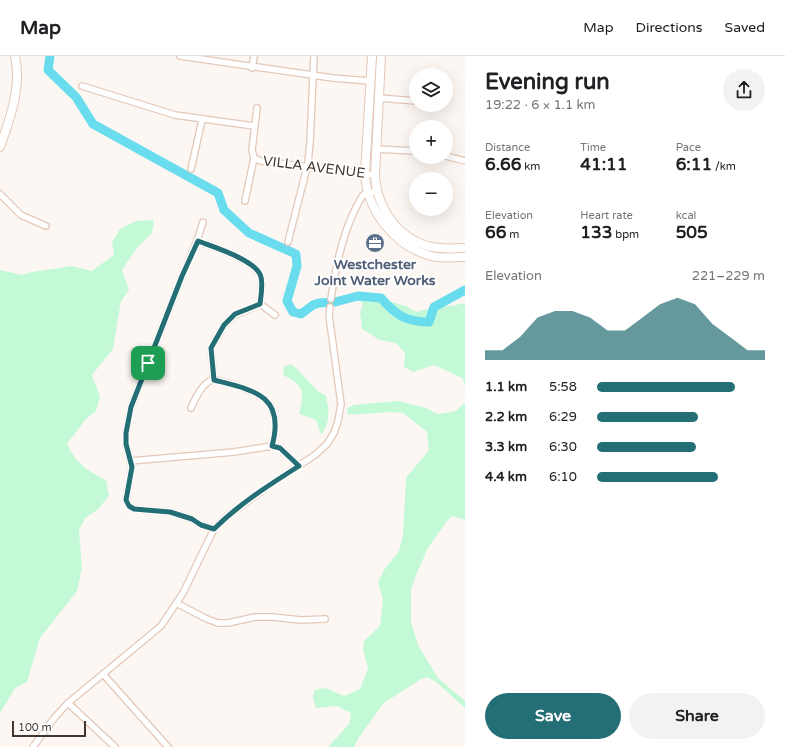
<!DOCTYPE html>
<meta charset="utf-8">
<style>
:root{--surface:#fff;--page:#f2f2f2;--text:#202124;--muted:#757577;--line:#e0e0e0;--accent:#246e75}
body{margin:0;font-family:"Varela Round",sans-serif;background:var(--page);color:var(--text);height:100vh;display:flex;flex-direction:column;font-size:15px;white-space:nowrap}
*{box-sizing:border-box;margin:0}
p{font-size:13px;color:var(--muted)}
.icon{flex:none;width:22px;height:22px;fill:none;stroke:currentColor;stroke-width:2;stroke-linecap:round;stroke-linejoin:round}
.map{position:relative;flex:1;overflow:hidden}
.side{display:flex;flex-direction:column;background:var(--surface);width:320px}
.side>*{flex:none}
.fabs{position:absolute;left:409px;top:12px;display:grid;gap:8px}
.fabs a{display:grid;place-items:center;width:44px;height:44px;border-radius:50%;background:var(--surface);box-shadow:0 4px 16px #0002;font-size:20px}
.scale{position:absolute;left:12px;bottom:10px;width:74px;box-sizing:border-box;padding-left:4px;border:2px solid #413730;border-top:0;font-size:11px;line-height:14px;white-space:nowrap;color:#413730;-webkit-text-stroke:3px #fff;paint-order:stroke}
.pin{position:absolute;display:grid;place-items:center;width:34px;height:34px;color:#fff;margin:-17px;border-radius:8px;box-shadow:0 2px 6px #0006}
.round{display:grid;place-items:center;flex:none;width:42px;height:42px;border-radius:21px;background:var(--page)}
.head{display:flex;align-items:center;justify-content:space-between;height:68px;padding:0 20px}
h1{font-size:22px;font-weight:800;line-height:30px}
.metrics{display:grid;grid-template-columns:repeat(3,1fr);gap:6px;height:68px;padding:4px 20px}
.metrics div{display:grid;align-content:center}
.metrics b{font-size:17px;font-weight:800}
.metrics small{font-size:11px;font-weight:400}
.metrics p{font-size:11px}
.chart{height:112px;padding:8px 20px}
.chart p{display:flex;justify-content:space-between}
.chart svg{width:100%;height:72px;margin-top:4px;fill:var(--accent);opacity:.7}
.cta{display:flex;gap:8px;margin-top:auto;padding:8px 20px}
.cta a{flex:1;height:46px;border-radius:24px;background:var(--accent);color:#fff;font-size:16px;font-weight:800;line-height:46px;text-align:center}
.cta a+a{background:var(--page);color:var(--text)}
ul{padding:0 20px;list-style:none;font-size:13px}
li{display:grid;grid-template-columns:64px 48px 1fr;align-items:center;height:30px}
li i{height:10px;border-radius:5px;background:var(--accent)}
header{display:flex;align-items:center;gap:24px;box-sizing:border-box;height:56px;padding:0 20px;background:var(--surface);border-bottom:1px solid var(--line)}
header strong{font-size:19px}
nav{display:flex;gap:22px;margin-inline-start:auto;font-size:14px}
main{display:flex;flex:1;min-height:0}
.map>svg:first-child{display:block}
.green{fill:#c4f9d8}
.lines{fill:none;stroke-linecap:round;stroke-linejoin:round}
.river{stroke:#69dced;stroke-width:9}
.building{fill:#f7ad7f;stroke:#947c6d}
.street-casing{stroke:#e3c8b8;stroke-width:8}
.secondary-casing{stroke:#e3c8b8;stroke-width:10}
.primary-casing{stroke:#e3c8b8;stroke-width:10}
.street{stroke:#fff;stroke-width:5.5}
.secondary{stroke:#fff;stroke-width:8}
.primary{stroke:#fff;stroke-width:8}
.route-casing{stroke:#fff;stroke-width:8}
.route{stroke:#246e75;stroke-width:5}
.labels{text-anchor:middle;dominant-baseline:central;stroke-width:4;stroke-linejoin:round;paint-order:stroke}
.street-label{font-size:14px;fill:#413730;stroke:#fff}
.service-label{font-size:14px;font-weight:bold;fill:#4e5e75;stroke:#fff}
</style>
<header>
<strong>Map</strong>
<nav><a>Map</a><a>Directions</a><a>Saved</a></nav>
</header>
<main>
<div class="map">
<svg width="465" height="691" viewBox="0 0 465 691">
<rect width="100%" height="100%" fill="#fcf7f3"/>
<g class="green">
<path d="M154,164L152,177L136,193L122,214L129,234L121,245L113,293L92,319L100,341L96,355L86,363L67,388C78,409 85,413 106,424L109,440L97,454L85,462L79,474L82,512L77,535L40,582L27,626L15,632L0,657V214L22,219L32,216L72,210L92,215L114,199L112,186L120,173L136,165Z"/>
<path d="M359,236L408,251L416,256C432,251 449,251 465,247V329L462,322L434,309L413,316L404,311L405,297L396,287L380,284L362,273L360,256L363,248L353,238Z"/>
<path d="M290,308L295,311L318,335L326,340C329,355 331,366 321,379L316,364L299,358C305,337 304,329 283,319L284,311Z"/>
<polygon points="398,345 426,352 438,358 456,355 465,346 465,464 452,460 447,465 428,492 416,519 411,534 411,566 418,589 438,622 465,645 465,652 436,626 427,621 421,623 384,647 359,681 354,691 328,691 349,668 351,657 337,650 316,652 313,642 314,634 326,632 344,640 360,633 368,612 363,594 364,585 380,570 383,543 378,527 384,514 399,495 403,479 406,422 429,394 427,376 403,357 392,356 348,359 347,352 354,349"/>
</g>
<g class="lines">
<path class="river" d="M50,0L48,14L76,41L93,68L218,137L224,154L249,177L296,198L297,210L287,245L293,256L301,258L313,249L319,247L335,246L358,240L381,242C396,259 406,266 429,266L434,251L465,234"/>
</g>
<polygon class="building" points="375,178 384,189 375,196 367,186"/>
<g class="lines">
<g class="street-casing">
<g id="street">
<polyline points="180,0 333,22 370,25"/>
<polyline points="252,12 254,0"/>
<polyline points="82,30 175,59 254,70"/>
<polyline points="379,42 416,45"/>
<polyline points="376,93 416,95"/>
<polyline points="446,100 465,105"/>
<polyline points="254,102 261,105 375,119"/>
<polyline points="191,113 202,64"/>
<polyline points="0,138 21,159 46,170"/>
<polyline points="245,145 254,102 252,94 257,52"/>
<polyline points="203,166 197,185 182,220 131,351 126,377 126,388 132,411 126,444 129,450 134,453 170,456 192,463 201,469 214,473"/>
<path d="M197,185C213,191 256,204 261,221C263,229 261,240 260,248L235,259L224,269L211,292L214,323C253,335 286,339 272,390"/>
<polyline points="288,186 308,107 310,86 314,0"/>
<path d="M331,243C336,208 344,169 363,139L376,135"/>
<polyline points="260,248 275,259"/>
<path d="M191,352C196,341 202,327 214,323"/>
<polyline points="130,405 234,396 272,390 280,392 299,410"/>
<polyline points="176,547 207,563 218,567 228,567 255,561 272,561 301,564 325,563"/>
<polyline points="103,618 168,691"/>
<polyline points="68,647 115,691"/>
<polyline points="33,691 55,661 68,647 161,570 183,537 214,473 226,461 274,426 315,399 327,388 334,377 338,365 341,348 329,259 330,251"/>
</g>
</g>
<g class="secondary-casing">
<path id="secondary" d="M0,91C10,63 22,30 15,0"/>
</g>
<g class="primary-casing">
<g id="primary">
<path d="M372,0L365,118C367,155 395,190 431,200C442,203 454,201 465,201"/>
<path d="M381,0L375,119C377,155 402,189 440,192C448,193 457,192 465,192"/>
</g>
</g>
<use href="#street" class="street"/>
<use href="#secondary" class="secondary"/>
<use href="#primary" class="primary"/>
</g>
<g class="lines">
<g class="route-casing">
<path id="route" d="M198,185C213,191 257,204 261,221C263,229 261,240 260,248L235,258L224,269L211,292L214,324C253,334 286,339 272,390L280,392L299,410C269,429 239,448 214,473L201,469L192,463L170,456L134,453L129,450L126,444L132,411L126,388V377L131,351L182,220Z"/>
</g>
<use href="#route" class="route"/>
</g>
<defs>
<g id="office-disc" transform="scale(1)"><circle r="9.5" fill="#5c6f8a" stroke="#fff"/><path d="M-6-3h4V-5.5h4V-3h4V5H-6ZM-1-4.5V-3h2v-1.5ZM-6 0V1H6V0Z" fill="#fff"/></g>
</defs>
<g fill-rule="evenodd">
<use href="#office-disc" x="375" y="187"/>
</g>
<g class="labels">
<g class="street-label">
<text transform="translate(314 111) rotate(7)">VILLA AVENUE</text>
</g>
<g class="service-label">
<text x="375" y="208">Westchester<tspan x="375" dy="16">Joint Water Works</tspan></text>
</g>
</g>
</svg>
<div class="fabs">
<a><svg class="icon" aria-label="layers" viewBox="0 0 24 24"><path d="M12 4l9 5-9 5-9-5zM3 14l9 5 9-5"/></svg></a>
<a>+</a>
<a>−</a>
</div>
<div class="scale">100 m</div>
<div class="pin" style="left:148px;top:307px;background:#1e9e55"><svg class="icon" aria-label="arrive" viewBox="0 0 24 24"><path d="M6 21V4h12l-3 4 3 4H6"/></svg></div>
</div>
<section class="side">
<div class="head"><div><h1>Evening run</h1><p>19:22 · 6 × 1.1 km</p></div><a class="round"><svg class="icon" aria-label="share" viewBox="0 0 24 24"><path d="M12 15V3M7 8l5-5 5 5M5 13v7h14v-7"/></svg></a></div>
<div class="metrics">
<div><p>Distance</p><b>6.66<small> km</small></b></div>
<div><p>Time</p><b>41:11</b></div>
<div><p>Pace</p><b>6:11<small> /km</small></b></div>
</div>
<div class="metrics">
<div><p>Elevation</p><b>66<small> m</small></b></div>
<div><p>Heart rate</p><b>133<small> bpm</small></b></div>
<div><p>kcal</p><b>505</b></div>
</div>
<div class="chart"><p><span>Elevation</span>221–229 m</p>
<svg viewBox="0 0 160 44" preserveAspectRatio="none"><path d="M0 44V38L10 38L20 30L30 18L40 14L50 14L60 18L70 26L80 26L90 18L100 10L110 6L120 10L130 22L140 30L150 38L160 38V44z"/></svg>
</div>
<ul>
<li><b>1.1 km</b>5:58<i style="width:82%"></i></li>
<li><b>2.2 km</b>6:29<i style="width:60%"></i></li>
<li><b>3.3 km</b>6:30<i style="width:59%"></i></li>
<li><b>4.4 km</b>6:10<i style="width:72%"></i></li>
</ul>
<div class="cta"><a>Save</a><a>Share</a></div>
</section>
</main>
